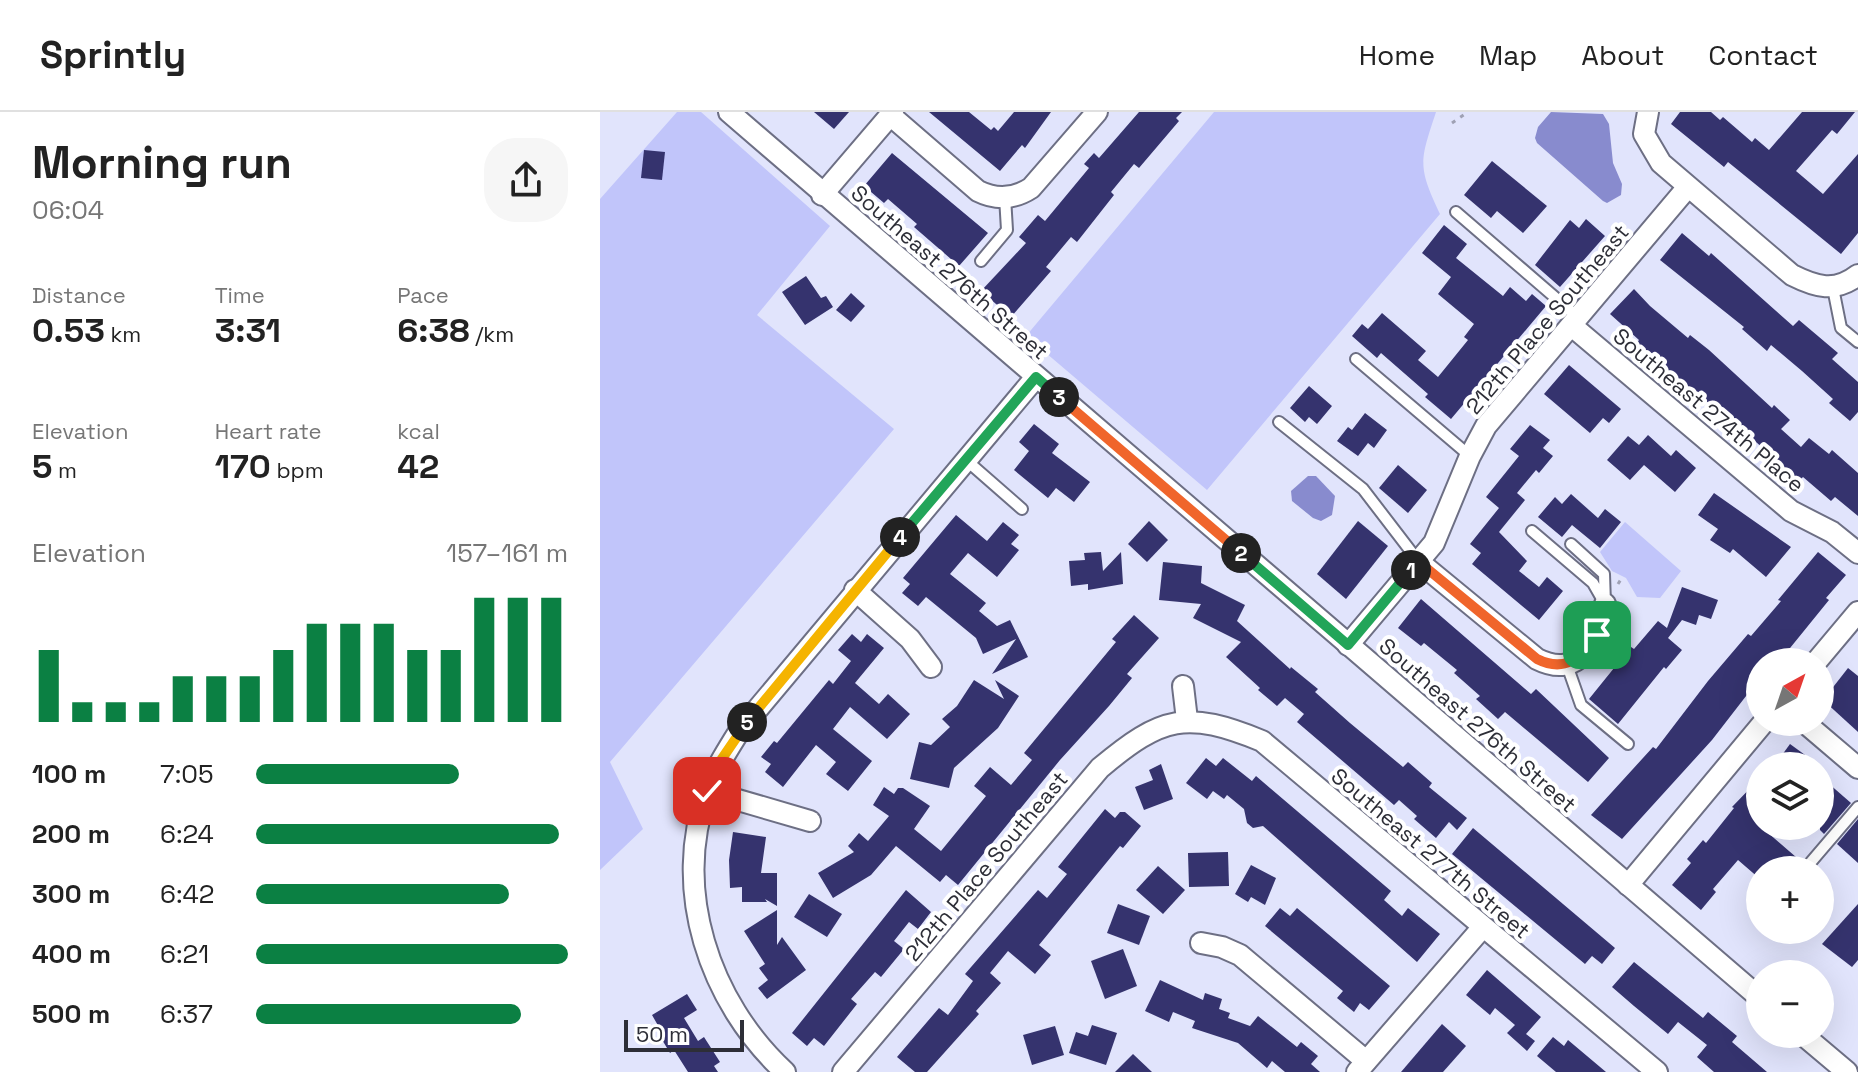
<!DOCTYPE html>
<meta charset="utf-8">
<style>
:root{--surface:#fff;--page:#f6f6f6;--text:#222;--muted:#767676;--line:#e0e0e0;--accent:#0b8043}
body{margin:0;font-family:"Space Grotesk",sans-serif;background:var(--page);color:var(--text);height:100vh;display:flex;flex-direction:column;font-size:30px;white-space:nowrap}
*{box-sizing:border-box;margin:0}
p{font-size:26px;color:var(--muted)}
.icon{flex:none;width:44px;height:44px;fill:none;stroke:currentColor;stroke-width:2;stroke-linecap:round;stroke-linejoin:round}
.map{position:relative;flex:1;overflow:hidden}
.details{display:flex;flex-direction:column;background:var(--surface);width:600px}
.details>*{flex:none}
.needle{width:52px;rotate:40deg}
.tools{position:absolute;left:1146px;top:536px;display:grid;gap:16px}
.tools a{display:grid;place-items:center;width:88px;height:88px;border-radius:50%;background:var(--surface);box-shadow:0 8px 32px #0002;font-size:40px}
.scale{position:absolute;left:24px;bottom:20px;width:120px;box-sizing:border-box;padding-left:8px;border:4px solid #2d2e37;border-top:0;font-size:22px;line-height:28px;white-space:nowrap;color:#2d2e37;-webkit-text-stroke:6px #fff;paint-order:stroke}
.pin{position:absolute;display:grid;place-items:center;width:68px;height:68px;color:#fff;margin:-34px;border-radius:16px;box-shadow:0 4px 12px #0006}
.km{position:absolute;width:40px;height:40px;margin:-20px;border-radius:50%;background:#222;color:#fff;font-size:22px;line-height:40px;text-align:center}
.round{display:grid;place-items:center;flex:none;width:84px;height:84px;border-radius:32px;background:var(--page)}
.overview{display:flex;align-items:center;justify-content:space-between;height:136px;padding:0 32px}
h1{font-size:44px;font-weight:600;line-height:60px}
.stats{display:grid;grid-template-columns:repeat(3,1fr);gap:12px;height:136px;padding:8px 32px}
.stats div{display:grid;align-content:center}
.stats b{font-size:34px;font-weight:600}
.stats small{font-size:22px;font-weight:400}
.stats p{font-size:22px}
.chart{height:224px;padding:16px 32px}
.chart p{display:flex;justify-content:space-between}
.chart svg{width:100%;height:144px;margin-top:8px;stroke:var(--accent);stroke-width:6}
ul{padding:0 32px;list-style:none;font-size:26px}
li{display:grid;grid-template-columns:128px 96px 1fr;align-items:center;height:60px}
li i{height:20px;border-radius:10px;background:var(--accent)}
header{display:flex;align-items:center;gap:48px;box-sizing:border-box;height:112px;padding:0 40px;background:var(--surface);border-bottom:2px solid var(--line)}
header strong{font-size:38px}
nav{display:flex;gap:44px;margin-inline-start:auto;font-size:28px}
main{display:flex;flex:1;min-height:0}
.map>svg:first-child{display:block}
.green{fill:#c1c5fa}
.water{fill:#888bce}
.building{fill:#35336e}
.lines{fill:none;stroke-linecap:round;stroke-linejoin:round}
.service-casing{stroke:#6d6f84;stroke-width:14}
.minor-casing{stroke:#6d6f84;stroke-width:24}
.path{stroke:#9fa1b4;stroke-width:3;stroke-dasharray:4 6;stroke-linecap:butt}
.service{stroke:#fff;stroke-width:10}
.minor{stroke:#fff;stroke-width:20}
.split-1-casing{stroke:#fff;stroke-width:16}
.split-2-casing{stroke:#fff;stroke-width:16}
.split-3-casing{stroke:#fff;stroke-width:16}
.split-4-casing{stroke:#fff;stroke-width:16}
.split-5-casing{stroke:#fff;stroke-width:16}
.split-6-casing{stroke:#fff;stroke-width:16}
.split-1{stroke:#f0652b;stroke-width:10}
.split-2{stroke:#22a559;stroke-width:10}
.split-3{stroke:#f0652b;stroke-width:10}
.split-4{stroke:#22a559;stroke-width:10}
.split-5{stroke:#f5b400;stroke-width:10}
.split-6{stroke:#f5b400;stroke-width:10}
.labels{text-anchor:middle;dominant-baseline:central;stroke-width:8;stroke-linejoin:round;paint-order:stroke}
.street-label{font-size:22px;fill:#2d2e37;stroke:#fff}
</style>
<header>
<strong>Sprintly</strong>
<nav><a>Home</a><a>Map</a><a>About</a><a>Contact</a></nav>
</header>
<main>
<section class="details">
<div class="overview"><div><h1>Morning run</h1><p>06:04</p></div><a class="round"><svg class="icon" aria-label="share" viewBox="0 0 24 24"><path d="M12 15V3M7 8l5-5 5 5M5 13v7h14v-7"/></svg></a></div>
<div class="stats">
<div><p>Distance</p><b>0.53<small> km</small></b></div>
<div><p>Time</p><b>3:31</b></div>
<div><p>Pace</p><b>6:38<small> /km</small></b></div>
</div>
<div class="stats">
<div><p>Elevation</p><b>5<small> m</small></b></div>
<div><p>Heart rate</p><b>170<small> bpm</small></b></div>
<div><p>kcal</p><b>42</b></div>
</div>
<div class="chart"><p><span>Elevation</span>157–161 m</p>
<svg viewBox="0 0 160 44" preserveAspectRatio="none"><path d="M5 44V22M15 44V38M25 44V38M35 44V38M45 44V30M55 44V30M65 44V30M75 44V22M85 44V14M95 44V14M105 44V14M115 44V22M125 44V22M135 44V6M145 44V6M155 44V6"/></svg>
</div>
<ul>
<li><b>100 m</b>7:05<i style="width:65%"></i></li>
<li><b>200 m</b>6:24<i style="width:97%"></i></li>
<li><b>300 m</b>6:42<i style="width:81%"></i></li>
<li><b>400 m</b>6:21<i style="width:100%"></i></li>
<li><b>500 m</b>6:37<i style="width:85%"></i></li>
</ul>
</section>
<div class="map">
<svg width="1258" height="960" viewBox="0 0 1258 960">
<rect width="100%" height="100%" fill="#e1e4fc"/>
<g class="green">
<polygon points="77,0 101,0 230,114 157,203 294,317 10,650 43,717 0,758 0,87"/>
<path d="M614,0H836C820,49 817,54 840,102L607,378L426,224Z"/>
<polygon points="1025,410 1081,459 1060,486 1037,485 1026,466 1012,459 1000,440"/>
</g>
<g class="water">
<polygon points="951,0 1003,2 1009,12 1013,51 1022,72 1021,83 1007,91 1003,89 937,31 935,26 938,15"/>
<polygon points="708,364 716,364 735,384 732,403 721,409 713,406 692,389 691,379"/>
</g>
<g class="building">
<polygon points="214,0 249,0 234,17"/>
<polygon points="329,0 369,0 391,18 394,15 398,19 414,0 451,0 425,36 422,33 400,59"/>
<polygon points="539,0 582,0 576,6 579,9 539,56 534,52 511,80 514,83 477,130 471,125 446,155 451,159 411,205 381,179 426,131 419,125 438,103 445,109 489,56 484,52 494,41 499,46"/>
<polygon points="1080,0 1111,0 1120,8 1123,5 1152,30 1155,26 1169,38 1202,0 1255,0 1237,22 1232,18 1196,59 1223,82 1258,42 1258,121 1241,142 1128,50 1124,55 1071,12"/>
<polygon points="44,38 65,40 62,68 41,66"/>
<polygon points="292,41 388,121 359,154 314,115 317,112 288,87 284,91 264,74"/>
<polygon points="892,49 947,94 923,121 897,99 891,106 864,83"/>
<polygon points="986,107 1005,124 960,175 935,153 970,108 979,116"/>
<polygon points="844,113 867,132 856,146 903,184 910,175 926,189 932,182 946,194 851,307 825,285 828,282 781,241 777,246 752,224 762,212 768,217 782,201 826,239 818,248 838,265 868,228 864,225 874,212 838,182 851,165 822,141"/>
<polygon points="1082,121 1109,144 1111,141 1193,214 1199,208 1238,241 1232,247 1258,270 1258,300 1250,309 1229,291 1233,287 1202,259 1171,233 1167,239 1142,217 1144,215 1060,148"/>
<polygon points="206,164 221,186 226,184 233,195 205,213 182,180"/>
<polygon points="1034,177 1050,194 1088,226 1090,223 1109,238 1172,296 1174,293 1190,308 1181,317 1201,335 1209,326 1229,342 1232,338 1258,361 1258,404 1235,385 1231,389 1203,365 1199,369 1145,320 1035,233 1039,228 1010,202"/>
<polygon points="251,181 265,194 251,210 236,198"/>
<polygon points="969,253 1021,297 1009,311 1003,306 990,321 944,282"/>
<polygon points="709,274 732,294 717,312 709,305 705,310 690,296"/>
<polygon points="765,301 787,318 774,336 768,331 758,344 737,329 748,315 752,318"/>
<polygon points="434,312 459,332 452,341 490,370 474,390 456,376 448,386 414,358 429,339 419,330"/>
<polygon points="930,313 950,328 943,336 953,344 939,361 936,358 917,381 925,388 899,420 927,449 919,459 939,475 947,465 963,479 939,508 872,452 881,441 870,432 899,396 886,385 919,344 910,337"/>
<polygon points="1048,323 1071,344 1076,338 1096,356 1075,380 1044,353 1030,368 1007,348 1028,324 1039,333"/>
<polygon points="798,353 827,378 808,401 779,376"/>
<polygon points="1114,381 1191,435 1166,465 1133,437 1130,441 1110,428 1118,417 1098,403"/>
<polygon points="971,382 998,406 1005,397 1021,410 1000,436 972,413 962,425 938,405 955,385 962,392"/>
<polygon points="356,403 387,429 403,410 419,423 411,432 419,438 397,465 368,441 350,462 386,491 379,499 397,514 410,508 428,545 392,562 416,527 383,542 376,526 326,485 318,494 302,481 310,472 303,466"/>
<polygon points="549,409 568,428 547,450 528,432"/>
<polygon points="758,409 788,434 746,487 717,462"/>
<polygon points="501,440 503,459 521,440 523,472 488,478 488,472 471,474 469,449 485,448 484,441"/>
<polygon points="1218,440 1246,463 1226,486 1229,488 1186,541 1184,540 1175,550 1160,550 1160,566 1112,628 1022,727 991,703 1053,635 1056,637 1108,569 1148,522 1151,524 1181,489 1178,488"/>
<polygon points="563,450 602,454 601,471 645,493 637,509 690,557 691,555 718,577 715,580 750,611 803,655 808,650 832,671 829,675 867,706 857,718 849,710 836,726 814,707 817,704 799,688 794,693 697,610 704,602 685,586 677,594 658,578 660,576 626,545 641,530 593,506 601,492 559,488"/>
<polygon points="1082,475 1118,488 1111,507 1099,503 1096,513 1082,508 1068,526 1082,538 1066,557 1064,555 1018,612 989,587 1031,535 1034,537 1058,509 1067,516"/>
<polygon points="821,487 931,582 936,577 1009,646 988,670 905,600 898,607 876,587 880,584 854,561 857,558 824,531 821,534 798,516"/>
<polygon points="534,503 559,526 527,562 532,566 509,594 460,648 358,773 346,763 340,770 296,734 271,763 233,786 218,761 254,740 248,734 259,721 268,729 289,704 273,693 284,675 294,682 298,676 303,676 330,694 314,717 341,739 386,684 374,674 390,655 411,673 432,648 424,641 516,530 512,527"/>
<polygon points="252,522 261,530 267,522 284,536 255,571 279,592 288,582 310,602 287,627 250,595 233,617 272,649 248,679 226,662 236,650 216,633 183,675 165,660 171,652 161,645 174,629 177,631 229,568 233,572 251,549 238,538"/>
<polygon points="1248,556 1258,564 1258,620 1223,588"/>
<polygon points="374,568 404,587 395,568 419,584 398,616 354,656 349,676 310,667 319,630 331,633 350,615 342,607 357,594"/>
<polygon points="1190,632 1201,640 1220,654 1174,654"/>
<polygon points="606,646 616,654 623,646 652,669 656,664 791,779 784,788 802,804 808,796 840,822 817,850 663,714 653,716 647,711 644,697 627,683 624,687 613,679 607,687 586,671"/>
<polygon points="561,652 573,687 544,698 535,675 553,668 549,658"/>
<polygon points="1220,664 1251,691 1224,722 1220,718"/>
<polygon points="1160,666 1160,714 1211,758 1160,758 1160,767 1138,748 1113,777 1116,780 1101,798 1072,773 1091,751 1087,747 1103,728 1106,731 1134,696 1132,695"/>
<polygon points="505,697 515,706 520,700 525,700 541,714 523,736 520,734 439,833 451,843 435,862 408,839 390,861 401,871 376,899 379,902 327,960 315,960 297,945 339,896 348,903 373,869 365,862 438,778 447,786 467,762 458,755"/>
<polygon points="1258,707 1258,751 1237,732"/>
<polygon points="873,716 1015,836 1002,852 992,844 985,852 852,742"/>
<polygon points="133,720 166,725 161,761 177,761 177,794 165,787 167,790 142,790 142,775 130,776 129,748"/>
<polygon points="628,740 629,774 589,775 588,741"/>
<polygon points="651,753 676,766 665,793 651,785 648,790 635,782"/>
<polygon points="558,754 585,778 563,802 536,778"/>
<polygon points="306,778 331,800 318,817 309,810 294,829 304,837 281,865 275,860 251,887 257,892 224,934 214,926 207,934 192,921"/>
<polygon points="209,782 242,802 227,825 194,805"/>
<polygon points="518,792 550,804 539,833 507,821"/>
<polygon points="1258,792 1258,848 1252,855 1222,832"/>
<polygon points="680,796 690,804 697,796 790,874 769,898 760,891 754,900 737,886 743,879 665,814"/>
<polygon points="177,798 177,833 182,825 206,858 167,887 158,876 168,868 159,856 165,852 144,819"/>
<polygon points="523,837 537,874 505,887 491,849"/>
<polygon points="1034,850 1103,906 1108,900 1137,924 1132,930 1167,960 1114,960 1097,945 1107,933 1078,910 1068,922 1034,894 1012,875"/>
<polygon points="887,858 941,905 926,922 935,929 927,939 907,921 915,913 895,896 890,903 866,883"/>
<polygon points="560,868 603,888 605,881 622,887 619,897 630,901 628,906 650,914 658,904 697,935 701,930 718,944 711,952 720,960 685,960 672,949 667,956 638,931 592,916 595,909 573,900 569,910 545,899"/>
<polygon points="87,882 97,898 84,906 98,929 104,925 120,950 114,954 118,960 88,960 74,938 70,941 61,926 64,924 52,903"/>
<polygon points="842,912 866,934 843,960 801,960"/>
<polygon points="492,913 517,921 506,953 469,941 476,920 488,924"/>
<polygon points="455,914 464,943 432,953 423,923"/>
<polygon points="953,925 964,934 968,928 1006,960 956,960 937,944"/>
<polygon points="533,942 552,960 515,960"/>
</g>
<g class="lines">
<g class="service-casing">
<g id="service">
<polyline points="856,100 979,206"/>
<polyline points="381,149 407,118 405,85"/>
<polyline points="1233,176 1241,216 1258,230"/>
<polyline points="756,247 870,344"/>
<polyline points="679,310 763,377 819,450"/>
<polyline points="366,348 422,397"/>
<polyline points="932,419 993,471 1005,492 1004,462 971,432"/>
<polyline points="967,553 981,593 1028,632"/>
<polyline points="1211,750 1258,695"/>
</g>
</g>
<g class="minor-casing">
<g id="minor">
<polyline points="129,0 1160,886"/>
<path d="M1048,0L1044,22L1061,51L1192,163C1216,175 1235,181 1258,163"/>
<path d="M290,3L378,79C396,88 414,87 431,76L497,0"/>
<polyline points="222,83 293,0"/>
<polyline points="972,214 1191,399 1232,420 1258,441"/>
<path d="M819,450L937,547C981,569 997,527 1005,492"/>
<polyline points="255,478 310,527 331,555"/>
<polyline points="748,533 834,431 870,344 886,314 1087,76"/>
<polyline points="1216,550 1258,500"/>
<polyline points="583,574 587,608"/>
<polyline points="1204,610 1258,656"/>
<polyline points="107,679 210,709"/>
<polyline points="1028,773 1164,610"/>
<polyline points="601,831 622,835 640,843 766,949"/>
<polyline points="1202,922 1247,960"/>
<path d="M185,960C109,890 71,777 108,677C116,656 128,637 140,618L436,265"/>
<path d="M243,960L500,656C562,604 586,598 662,629L1057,960"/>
<polyline points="757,960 882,816"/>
</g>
</g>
<g class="path">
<polyline points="852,11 868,0"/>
<polyline points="1018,472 1023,464"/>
</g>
<use href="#service" class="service"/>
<use href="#minor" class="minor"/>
</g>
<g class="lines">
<g class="split-1-casing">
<path id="split-1" d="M811,458L819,450L937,547C965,561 981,546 997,523"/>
</g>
<g class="split-2-casing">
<polyline id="split-2" points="641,441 748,533 811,458"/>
</g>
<g class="split-3-casing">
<polyline id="split-3" points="459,285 641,441"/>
</g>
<g class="split-4-casing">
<polyline id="split-4" points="300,425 436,265 459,285"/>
</g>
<g class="split-5-casing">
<polyline id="split-5" points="147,610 300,425"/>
</g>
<g class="split-6-casing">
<polyline id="split-6" points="107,679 117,654 147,610"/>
</g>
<use href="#split-1" class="split-1"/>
<use href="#split-2" class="split-2"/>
<use href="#split-3" class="split-3"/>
<use href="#split-4" class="split-4"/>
<use href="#split-5" class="split-5"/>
<use href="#split-6" class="split-6"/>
</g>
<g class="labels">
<g class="street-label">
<text transform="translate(350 160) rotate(41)">Southeast 276th Street</text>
<text transform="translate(947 207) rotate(-50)">212th Place Southeast</text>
<text transform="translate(1109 298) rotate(40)">Southeast 274th Place</text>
<text transform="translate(878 613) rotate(41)">Southeast 276th Street</text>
<text transform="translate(831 741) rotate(40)">Southeast 277th Street</text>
<text transform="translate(386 754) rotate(-50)">212th Place Southeast</text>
</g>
</g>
</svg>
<div class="tools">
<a><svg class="needle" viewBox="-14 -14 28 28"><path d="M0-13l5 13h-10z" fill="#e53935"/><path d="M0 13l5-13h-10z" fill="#767676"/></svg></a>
<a><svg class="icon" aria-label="layers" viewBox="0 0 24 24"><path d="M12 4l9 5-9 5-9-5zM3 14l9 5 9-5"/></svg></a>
<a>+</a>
<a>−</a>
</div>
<div class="scale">50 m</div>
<div class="pin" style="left:997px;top:523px;background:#1e9e55"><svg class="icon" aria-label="arrive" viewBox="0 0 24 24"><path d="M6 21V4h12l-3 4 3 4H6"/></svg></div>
<div class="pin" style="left:107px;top:679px;background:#d93025"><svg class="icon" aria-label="check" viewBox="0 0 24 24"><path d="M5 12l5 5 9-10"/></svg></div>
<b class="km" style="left:811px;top:458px">1</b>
<b class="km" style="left:641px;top:441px">2</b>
<b class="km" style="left:459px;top:285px">3</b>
<b class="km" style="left:300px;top:425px">4</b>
<b class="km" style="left:147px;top:610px">5</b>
</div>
</main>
